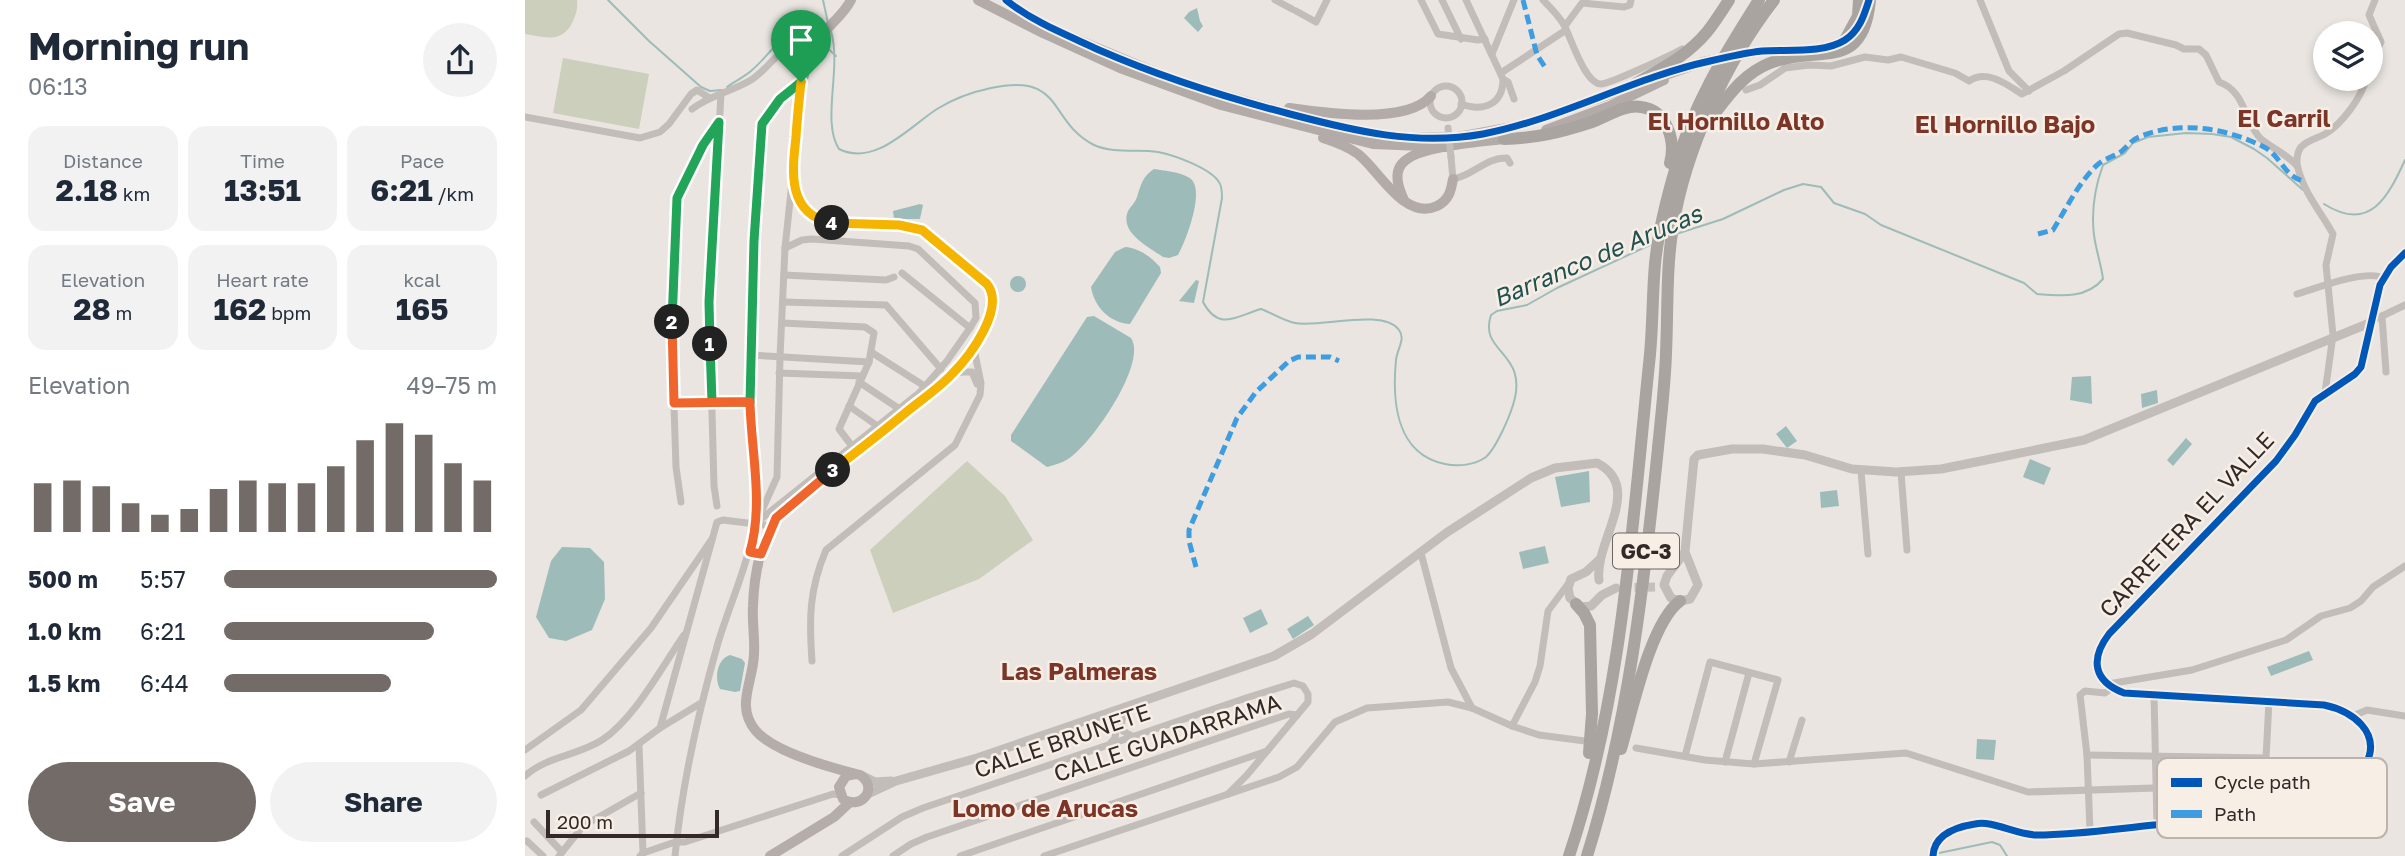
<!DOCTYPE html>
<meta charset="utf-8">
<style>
:root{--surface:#fff;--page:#f2f2f3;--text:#1f2937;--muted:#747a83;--accent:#736b68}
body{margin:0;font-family:"Golos Text",sans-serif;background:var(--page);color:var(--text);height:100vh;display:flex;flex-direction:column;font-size:26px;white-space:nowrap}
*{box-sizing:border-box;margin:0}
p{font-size:23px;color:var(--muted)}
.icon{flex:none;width:38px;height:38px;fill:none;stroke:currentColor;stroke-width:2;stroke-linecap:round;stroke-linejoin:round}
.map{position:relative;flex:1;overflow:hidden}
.panel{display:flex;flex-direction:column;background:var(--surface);width:525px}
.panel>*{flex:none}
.tools{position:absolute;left:1788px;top:21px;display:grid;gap:14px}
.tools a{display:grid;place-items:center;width:70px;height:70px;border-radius:50%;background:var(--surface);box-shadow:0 4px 10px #0003;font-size:35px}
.scale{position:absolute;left:21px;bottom:18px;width:173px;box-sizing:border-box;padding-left:7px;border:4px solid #332a27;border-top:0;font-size:19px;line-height:24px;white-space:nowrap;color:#332a27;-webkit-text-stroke:5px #f7eee6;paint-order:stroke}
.pin{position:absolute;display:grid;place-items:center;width:60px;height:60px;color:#fff;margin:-72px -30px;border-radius:50% 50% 50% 0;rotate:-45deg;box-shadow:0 0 7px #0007}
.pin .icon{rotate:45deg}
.km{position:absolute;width:35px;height:35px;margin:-18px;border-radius:50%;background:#222;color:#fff;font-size:19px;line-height:35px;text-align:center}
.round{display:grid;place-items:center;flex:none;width:74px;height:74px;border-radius:37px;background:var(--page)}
.overview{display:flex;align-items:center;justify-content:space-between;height:119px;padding:0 28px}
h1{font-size:38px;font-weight:700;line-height:52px}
.metrics{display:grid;grid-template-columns:repeat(3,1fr);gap:10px;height:119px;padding:7px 28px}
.metrics div{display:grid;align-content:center;border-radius:18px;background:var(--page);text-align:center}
.metrics b{font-size:30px;font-weight:700}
.metrics small{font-size:19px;font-weight:400}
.metrics p{font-size:19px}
.chart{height:196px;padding:14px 28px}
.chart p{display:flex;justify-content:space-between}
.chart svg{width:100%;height:126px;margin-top:7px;stroke:var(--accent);stroke-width:6}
.cta{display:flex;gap:14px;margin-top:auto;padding:14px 28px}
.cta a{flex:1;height:80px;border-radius:42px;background:var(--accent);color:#fff;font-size:28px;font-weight:700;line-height:80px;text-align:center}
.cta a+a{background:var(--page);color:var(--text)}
ul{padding:0 28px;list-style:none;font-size:23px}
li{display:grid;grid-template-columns:112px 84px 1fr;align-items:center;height:52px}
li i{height:18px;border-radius:9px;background:var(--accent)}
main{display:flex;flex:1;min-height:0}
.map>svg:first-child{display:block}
.green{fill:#cccfbb}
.water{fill:#9dbcb9}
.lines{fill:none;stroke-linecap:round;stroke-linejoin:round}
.stream{stroke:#9dbcb9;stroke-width:2}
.tertiary-tunnel{stroke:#c5c0bb;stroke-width:9;stroke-dasharray:9 4.5;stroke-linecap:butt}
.minor{stroke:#c3bdb9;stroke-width:7}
.tertiary{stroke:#c3bdb9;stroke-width:9}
.secondary{stroke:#b4ada9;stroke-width:10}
.primary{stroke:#b2aba8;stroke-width:10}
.motorway{stroke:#a9a49f;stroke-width:12}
.minor-bridge{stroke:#c3bdb9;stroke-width:7}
.primary-bridge{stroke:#b2aba8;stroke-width:10}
.quiet{stroke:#3e9ce0;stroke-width:5;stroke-dasharray:10 5;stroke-linecap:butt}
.cycleway-casing{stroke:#f7eee6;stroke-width:11}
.cycleway{stroke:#0057b8;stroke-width:7}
.split-1-casing{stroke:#fff;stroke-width:14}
.split-2-casing{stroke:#fff;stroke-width:14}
.split-3-casing{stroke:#fff;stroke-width:14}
.split-4-casing{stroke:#fff;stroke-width:14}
.split-5-casing{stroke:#fff;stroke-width:14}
.split-1{stroke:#22a559;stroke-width:9}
.split-2{stroke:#22a559;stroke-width:9}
.split-3{stroke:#f0652b;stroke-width:9}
.split-4{stroke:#f5b400;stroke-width:9}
.split-5{stroke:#f5b400;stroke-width:9}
.labels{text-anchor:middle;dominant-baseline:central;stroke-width:5;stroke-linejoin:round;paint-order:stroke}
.shield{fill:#f7eee6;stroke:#6e6560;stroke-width:2}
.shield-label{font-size:21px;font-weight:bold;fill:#332a27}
.street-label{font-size:23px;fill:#332a27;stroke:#f7eee6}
.neighbourhood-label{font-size:24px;font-weight:bold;fill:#7c3527;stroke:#f7eee6}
.water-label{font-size:24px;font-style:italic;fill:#205151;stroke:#f7eee6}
.key{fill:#f7eee6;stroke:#bcb3ad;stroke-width:2}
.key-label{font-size:19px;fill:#332a27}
</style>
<main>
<section class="panel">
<div class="overview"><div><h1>Morning run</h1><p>06:13</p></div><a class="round"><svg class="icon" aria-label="share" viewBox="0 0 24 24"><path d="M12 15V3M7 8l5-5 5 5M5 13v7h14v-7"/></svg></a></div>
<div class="metrics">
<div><p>Distance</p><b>2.18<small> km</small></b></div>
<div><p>Time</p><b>13:51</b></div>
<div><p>Pace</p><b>6:21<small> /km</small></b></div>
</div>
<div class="metrics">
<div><p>Elevation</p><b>28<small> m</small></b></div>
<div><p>Heart rate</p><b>162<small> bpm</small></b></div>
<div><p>kcal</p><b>165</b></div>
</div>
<div class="chart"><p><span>Elevation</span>49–75 m</p>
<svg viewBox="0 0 160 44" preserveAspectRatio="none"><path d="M5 44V27M15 44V26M25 44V28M35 44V34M45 44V38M55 44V36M65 44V29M75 44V26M85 44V27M95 44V27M105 44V21M115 44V12M125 44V6M135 44V10M145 44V20M155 44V26"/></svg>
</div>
<ul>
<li><b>500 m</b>5:57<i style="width:100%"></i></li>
<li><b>1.0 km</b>6:21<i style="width:77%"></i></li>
<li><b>1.5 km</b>6:44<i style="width:61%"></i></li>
</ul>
<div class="cta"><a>Save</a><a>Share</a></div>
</section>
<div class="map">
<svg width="1880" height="856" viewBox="0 0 1880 856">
<rect width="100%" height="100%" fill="#eae5e0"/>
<g class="green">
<path d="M0,0H52C53,9 51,14 48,21C38,44 20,37 0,34Z"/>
<polygon points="38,58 124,74 114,129 28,113"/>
<polygon points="442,461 480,496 508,540 454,579 368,613 345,550"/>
</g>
<g class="water">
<polygon points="672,8 675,21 678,26 673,32 659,18 664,12"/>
<path d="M629,169C640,171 659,172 667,180C679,193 661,241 653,255L644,258L638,257C624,247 594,233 603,211C606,206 610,203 612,197C616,184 618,176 629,169Z"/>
<polygon points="395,204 398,205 395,219 369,219 368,211"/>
<path d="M600,247C614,248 626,257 635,267L636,273L605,324C585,323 569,307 566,287L590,252Z"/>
<circle cx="493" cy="284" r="8"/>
<polygon points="671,280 674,281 669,303 654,301"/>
<path d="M569,316L606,338C623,363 566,445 543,459C537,463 529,465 522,467L486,441V435L562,317Z"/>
<polygon points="1566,376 1567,404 1545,400 1547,377"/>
<polygon points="1632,390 1633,403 1617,408 1616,394"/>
<polygon points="1261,426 1272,441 1262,448 1251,434"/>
<polygon points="1661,438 1667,444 1648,466 1642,460"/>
<polygon points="1505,459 1526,468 1519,485 1498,477"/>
<polygon points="1064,471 1065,502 1036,507 1030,477"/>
<polygon points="1312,490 1314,506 1296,508 1295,492"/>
<polygon points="1020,546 1024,563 998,569 994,552"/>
<polygon points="37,547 65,548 79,562 80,599 67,630 41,641 24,638 11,617 26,561"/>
<polygon points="736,609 743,624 725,633 718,618"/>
<polygon points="783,616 789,625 768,639 762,629"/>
<polygon points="1784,651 1788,660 1746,676 1742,667"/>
<path d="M205,655L217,659L220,663L215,691L210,692L195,689C189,678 192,659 205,655Z"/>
<polygon points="1452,739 1471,740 1469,760 1451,759"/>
</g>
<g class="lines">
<g class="stream">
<polyline points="83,0 124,41 176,87 185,91 197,90"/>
<polyline points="298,0 303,23"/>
<path d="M306,31C317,69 296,121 314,149C350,167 384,127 412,109C428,99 447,92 466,88C540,72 522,121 569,145C589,154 612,149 633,152C649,155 685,168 694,182C697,186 697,193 697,198L678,302C694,332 711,316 736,309C747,313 759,321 770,323C795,328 858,308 874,330C881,339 872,349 871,360C867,401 871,454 920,464C933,467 950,465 961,457C971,448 984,418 988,405C1005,351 953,354 966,315L972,311L1002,305L1032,288L1127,244"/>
<polyline points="299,45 311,56"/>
<path d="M202,87C210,81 219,77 226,71C247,53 247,41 277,33"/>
<path d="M1799,204C1845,233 1863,197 1880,160"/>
<path d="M1151,234L1198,219L1259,190L1278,184L1296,187L1309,203L1340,214L1356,225L1499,283L1512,294C1536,296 1561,299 1578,279C1576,264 1571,250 1569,235C1566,211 1570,187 1578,165L1600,153L1608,143L1623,137L1661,133L1687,134L1706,137L1729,149L1742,158L1778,190"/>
<polyline points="1414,853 1467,842 1475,845 1482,856"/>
</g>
<polyline class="tertiary-tunnel" points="1096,588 1130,587"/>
<g class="minor">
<polyline points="750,0 767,9"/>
<polyline points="896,0 913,34 953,40 960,39"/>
<polyline points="917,0 936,39"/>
<polyline points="941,0 978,79 983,82 989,99"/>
<path d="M1018,0C1025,7 1034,16 1039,25C1046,38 1060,84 1076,84C1085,84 1146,55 1157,49"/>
<polyline points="1455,0 1484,71 1504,91"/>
<polyline points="771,11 791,22 802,0"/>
<polyline points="1040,26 1057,3 1099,7 1105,5 1106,0"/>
<polyline points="967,54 989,0"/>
<polyline points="1846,61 1856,42 1844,15 1850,0"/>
<polyline points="976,73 1041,30"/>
<circle cx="921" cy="102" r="16"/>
<path d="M1221,90L1235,85L1260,68L1284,65L1306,66L1340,57L1363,60L1376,57L1430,73L1444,81C1462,69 1481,84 1497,94L1539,71L1594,34L1602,33L1651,45L1659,49H1674L1681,55L1694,82C1721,91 1719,123 1736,139C1748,149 1762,154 1772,166"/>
<path d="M936,104C958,112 978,105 978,79"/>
<path d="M167,109C185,95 206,92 226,80C241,71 250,53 268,46C275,42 282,44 290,44"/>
<polyline points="0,117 115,138 135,132 144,124 166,94 172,90 183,97"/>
<path d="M926,157L928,179C948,176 961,157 982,158L985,163"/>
<polyline points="377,273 445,328"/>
<polyline points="259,275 361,280 369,277"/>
<path d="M1772,294C1792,288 1840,269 1859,278"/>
<polyline points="258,302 361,305 416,369"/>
<polyline points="1857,316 1861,372"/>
<polyline points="1853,318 1880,305"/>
<polyline points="257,323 340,327 349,333 344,362 314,429 327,446"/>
<polyline points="346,352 401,387"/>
<polyline points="225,355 344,362"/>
<polyline points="254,373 337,376"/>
<polyline points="427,375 437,372 447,372 452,384"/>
<polyline points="334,382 373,408"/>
<path d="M1800,393L1808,335L1801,265L1808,234C1796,212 1779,193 1773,168C1771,162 1772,152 1776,147C1782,140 1793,138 1800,134C1816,125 1837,97 1841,79"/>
<polyline points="149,403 225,402"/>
<polyline points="324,406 351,425"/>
<polyline points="1336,471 1343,554"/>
<polyline points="1376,472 1382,550"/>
<polyline points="156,502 151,467 146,315 152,198 178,145 193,123"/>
<polyline points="192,506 189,486 184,302 196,94"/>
<polyline points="233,519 252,477 255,357 260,248 267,182"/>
<polyline points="231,523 394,393 422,361 445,328 451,318 450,303 393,249 384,246 287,239 277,240 260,248"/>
<polyline points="896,553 926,668 947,708"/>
<path d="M287,661C284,619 284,590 301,550L430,445L455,395L456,383L450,354L451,344"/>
<polyline points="1583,684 1667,670 1761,640 1796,616 1825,608 1836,601 1848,587 1880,566"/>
<polyline points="1629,694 1632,825"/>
<path d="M606,706C599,714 594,720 598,731L607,736"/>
<polyline points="575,716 584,720 591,730 590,738 584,745"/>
<polyline points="1828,716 1842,710 1880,716"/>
<polyline points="987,726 1010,682 1015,666 1023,611 1043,584"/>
<polyline points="135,728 192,522 198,520 247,526"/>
<polyline points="114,745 118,853"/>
<polyline points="1111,748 1180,760 1229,764 1381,753 1503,792 1725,785 1726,759"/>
<polyline points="0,750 56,710 126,628 187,539"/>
<polyline points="1562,755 1741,758 1744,701"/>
<polyline points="1160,756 1185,662 1253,680 1229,764"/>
<polyline points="1200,762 1224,673"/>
<polyline points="1264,762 1277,720"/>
<path d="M0,776C22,756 52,756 77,740C110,718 136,668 159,635"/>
<polyline points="16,795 104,751 135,728 176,703"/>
<polyline points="9,822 37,852"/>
<polyline points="1565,831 1562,755 1555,695 1560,691 1580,693 1587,688"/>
<polyline points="2,841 18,856"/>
<polyline points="34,856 58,826 116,793"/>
<polyline points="115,856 118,853 150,842 160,842 308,794 316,795"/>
<path d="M150,856C157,784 173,713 193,643C209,590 235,541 232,485C231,467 227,450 226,432C221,355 226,275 232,198C233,181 233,139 237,124C243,108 261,90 276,82"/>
<polyline points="317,856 377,817 398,808 724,697 769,683 778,686 783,694 783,702 722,775 703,794"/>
<polyline points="368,856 386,844 402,837 764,714 772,715"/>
<polyline points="435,856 742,751"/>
<polyline points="519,856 754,777 772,767 810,722 842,708 923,702 947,708 987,726 1014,735 1060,741"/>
</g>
<g class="tertiary">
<polyline points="1160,552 1142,576 1139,585 1146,598 1155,601 1165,599 1173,585 1160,552 1169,459 1173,455 1207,449 1238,449 1280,455 1327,469 1371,472 1416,469 1471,458 1559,440 1847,322"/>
<polyline points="1075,559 1061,572 1046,579 1043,588 1045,598 1056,607 1066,606 1077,595 1091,588"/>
<polyline points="336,775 350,782 366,781"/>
<path d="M343,794L371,781L452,758L749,656L787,634L921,533L1006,478L1030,468L1072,463C1120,487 1069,542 1074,580"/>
<path d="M1408,856C1409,835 1431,827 1450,824C1468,820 1491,835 1512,835C1551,835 1590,829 1629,825C1661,823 1693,822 1725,821C1744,820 1760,818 1777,811C1792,805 1834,778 1841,764C1857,732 1827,711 1799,705L1599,693C1568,681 1565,659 1584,634L1751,461L1770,435L1790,401L1830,374L1836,367L1855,285L1866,267L1880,253"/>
</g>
<g class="secondary">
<path d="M326,0C317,18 299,28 289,45C275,70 262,165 271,192C274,203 285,214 295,219C319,231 358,220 385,226C403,231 419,247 433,259C444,268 462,279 467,292C476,314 440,360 426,376L258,510C236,533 229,575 228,606C227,622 230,638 229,654C228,683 210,706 231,731C250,753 307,768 335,775C354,787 337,811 318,799L314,787L321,776L330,774"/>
<polyline points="245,856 309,817 324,803"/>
</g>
<g class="primary">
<polyline points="453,0 518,33 595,68 696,105 848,144 922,147"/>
<polyline points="481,0 504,17 539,34 656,83 797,123 848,135 882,138 933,137 993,126 1178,62"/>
<path d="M1235,51C1262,49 1303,55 1325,36"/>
<path d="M764,108C799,113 882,125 906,96"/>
<polyline points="1021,130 1085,106 1139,80"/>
<path d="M798,138C811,142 822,146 833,154C854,170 879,221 912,206C924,200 926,191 928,179"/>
<path d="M879,200C873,187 867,170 881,160C899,145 961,142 985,138"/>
</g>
<g class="motorway">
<polyline points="1320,40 1333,16 1334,0"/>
<path d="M1110,84C1136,69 1162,56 1182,32C1190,22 1197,11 1204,0"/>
<path d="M1190,113C1206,92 1220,73 1245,63C1294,44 1338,74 1345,0"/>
<path d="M979,139C1011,138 1033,133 1064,123C1080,118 1099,104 1116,107C1142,110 1151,141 1145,163"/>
<polyline points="1051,604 1059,613 1065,625 1067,714 1064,753"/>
<path d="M1096,749C1107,712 1125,623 1155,601"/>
<path d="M1044,856C1097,698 1107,528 1124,364C1128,331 1127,297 1130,264C1133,232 1141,201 1150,170C1167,106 1199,55 1234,0"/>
<path d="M1062,856C1103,725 1119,585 1133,448C1136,417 1140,385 1141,353C1143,311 1141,268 1148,226C1161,148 1201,62 1249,0"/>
</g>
<polyline class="minor-bridge" points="923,128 926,157"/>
<polyline class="primary-bridge" points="1178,62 1235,51"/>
<g class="quiet">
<polyline points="998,0 1012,55 1022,70"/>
<path d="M1513,234L1528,230C1541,209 1553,184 1570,167C1577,159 1589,157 1597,151C1603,146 1606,140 1614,137C1653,120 1702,128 1739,147C1755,155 1759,176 1778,181"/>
<polyline points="671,567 664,541 664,530 712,418 731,392 764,361 773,357 805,357 814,361"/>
</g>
<g class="cycleway-casing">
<g id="cycleway">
<path d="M481,0C508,22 542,35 574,50C636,77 699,97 765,114C829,131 891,146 958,134C1036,119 1107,78 1185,61C1202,57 1219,53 1237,51C1262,49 1298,54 1320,40C1334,31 1339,16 1344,0"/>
<path d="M1408,856C1409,835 1431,827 1450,824C1468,820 1491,835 1512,835C1551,835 1590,829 1629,825C1661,823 1693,822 1725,821C1744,820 1760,818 1777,811C1792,805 1834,778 1841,764C1857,732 1827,711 1799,705L1599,693C1568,681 1565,659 1584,634L1751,461L1770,435L1790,401L1830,374L1836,367L1855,285L1866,267L1880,253"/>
</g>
</g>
<use href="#cycleway" class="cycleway"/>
</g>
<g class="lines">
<g class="split-1-casing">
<polyline id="split-1" points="185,344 187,402 225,402 229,241 237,124 255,99 276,82"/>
</g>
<g class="split-2-casing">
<polyline id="split-2" points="147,322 152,198 178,145 194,122 184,302 185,344"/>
</g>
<g class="split-3-casing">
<path id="split-3" d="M147,322L149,403L225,402C226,451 239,503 225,552L236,554L251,518L308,470"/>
</g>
<g class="split-4-casing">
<path id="split-4" d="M307,223L374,225L397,230L462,284C481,308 445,356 427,374C415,387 399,398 385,409C360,430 334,450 308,470"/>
</g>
<g class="split-5-casing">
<path id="split-5" d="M276,82C274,101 272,119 271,137C267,172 262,214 307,223"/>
</g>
<use href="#split-1" class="split-1"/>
<use href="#split-2" class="split-2"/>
<use href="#split-3" class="split-3"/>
<use href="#split-4" class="split-4"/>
<use href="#split-5" class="split-5"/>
</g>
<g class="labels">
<rect class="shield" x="1088" y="533.5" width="66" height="35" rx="5"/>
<g class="shield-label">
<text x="1121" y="551">GC-3</text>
</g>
<g class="street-label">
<text transform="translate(1661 524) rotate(-47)">CARRETERA EL VALLE</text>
<text transform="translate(642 737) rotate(-18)">CALLE GUADARRAMA</text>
<text transform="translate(537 740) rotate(-19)">CALLE BRUNETE</text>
</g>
<g class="neighbourhood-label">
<text x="1759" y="117">El Carril</text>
<text x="1211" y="120">El Hornillo Alto</text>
<text x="1480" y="123">El Hornillo Bajo</text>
<text x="554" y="670">Las Palmeras</text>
<text x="520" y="807">Lomo de Arucas</text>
</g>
<g class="water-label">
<text transform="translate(1072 255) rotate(-23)">Barranco de Arucas</text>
</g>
</g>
<rect x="1632" y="758" width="230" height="80" rx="10" class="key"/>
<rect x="1646" y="778" width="31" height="9" fill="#0057b8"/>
<rect x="1646" y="810" width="31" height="8" fill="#3e9ce0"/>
<g class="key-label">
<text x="1689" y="789">Cycle path</text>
<text x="1689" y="821">Path</text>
</g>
</svg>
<div class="tools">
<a><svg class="icon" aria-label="layers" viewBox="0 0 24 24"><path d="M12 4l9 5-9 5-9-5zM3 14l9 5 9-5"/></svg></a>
</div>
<div class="scale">200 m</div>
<div class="pin" style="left:276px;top:82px;background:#1e9e55"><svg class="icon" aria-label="arrive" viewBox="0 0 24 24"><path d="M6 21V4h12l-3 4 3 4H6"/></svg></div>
<b class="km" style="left:185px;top:344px">1</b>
<b class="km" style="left:147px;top:322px">2</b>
<b class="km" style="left:308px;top:470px">3</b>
<b class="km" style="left:307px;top:223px">4</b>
</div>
</main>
